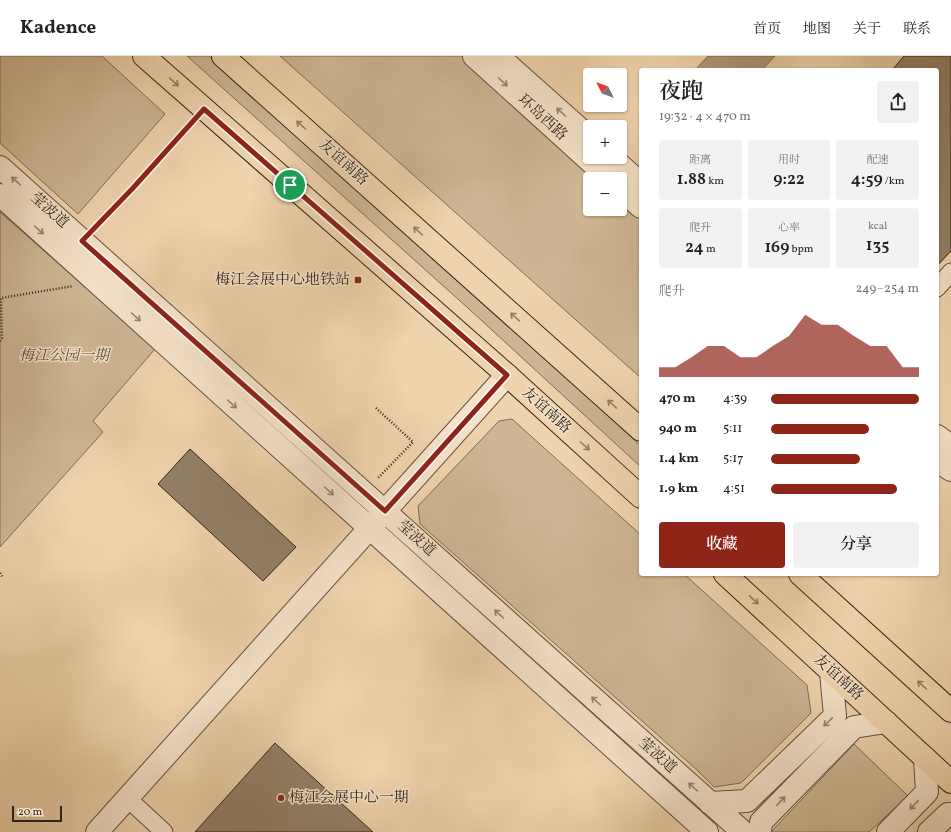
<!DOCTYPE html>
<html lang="zh">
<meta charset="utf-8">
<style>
:root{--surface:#fff;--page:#f2f2f2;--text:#222;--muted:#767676;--line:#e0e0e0;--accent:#8f2418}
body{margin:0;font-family:Vollkorn,"Noto Serif SC",serif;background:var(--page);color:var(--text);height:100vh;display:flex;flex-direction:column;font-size:15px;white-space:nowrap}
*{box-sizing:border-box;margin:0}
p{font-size:13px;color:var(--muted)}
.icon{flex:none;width:22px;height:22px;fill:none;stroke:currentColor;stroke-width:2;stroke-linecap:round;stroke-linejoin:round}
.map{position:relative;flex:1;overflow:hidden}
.side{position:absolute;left:639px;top:12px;width:300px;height:508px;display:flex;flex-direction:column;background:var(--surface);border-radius:4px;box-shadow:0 1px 3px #0004}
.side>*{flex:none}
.needle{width:26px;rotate:312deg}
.tools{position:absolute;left:583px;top:12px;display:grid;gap:8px}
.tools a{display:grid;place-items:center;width:44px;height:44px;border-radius:4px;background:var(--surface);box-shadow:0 1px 3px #0004;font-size:20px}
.scale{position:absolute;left:12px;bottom:10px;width:50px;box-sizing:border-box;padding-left:4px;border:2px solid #2f271c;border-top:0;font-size:11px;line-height:14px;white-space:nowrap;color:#2f271c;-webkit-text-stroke:3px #f5e2c9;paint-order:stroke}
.pin{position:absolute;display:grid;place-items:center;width:34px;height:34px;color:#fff;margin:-17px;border:2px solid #fff;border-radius:50%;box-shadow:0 1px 4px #0007}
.round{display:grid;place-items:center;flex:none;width:42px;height:42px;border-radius:4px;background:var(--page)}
.head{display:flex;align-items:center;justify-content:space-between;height:68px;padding:0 20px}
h1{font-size:22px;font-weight:600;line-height:30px}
.stats{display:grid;grid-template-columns:repeat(3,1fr);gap:6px;height:68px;padding:4px 20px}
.stats div{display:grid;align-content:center;border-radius:4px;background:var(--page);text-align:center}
.stats b{font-size:17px;font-weight:600}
.stats small{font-size:11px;font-weight:400}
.stats p{font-size:11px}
.chart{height:112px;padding:8px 20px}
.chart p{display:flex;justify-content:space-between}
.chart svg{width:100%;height:72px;margin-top:4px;fill:var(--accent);opacity:.7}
.action{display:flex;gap:8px;margin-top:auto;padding:8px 20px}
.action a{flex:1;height:46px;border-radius:4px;background:var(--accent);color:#fff;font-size:16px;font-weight:600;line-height:46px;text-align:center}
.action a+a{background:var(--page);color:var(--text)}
ul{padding:0 20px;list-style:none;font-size:13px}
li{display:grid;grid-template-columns:64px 48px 1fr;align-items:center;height:30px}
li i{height:10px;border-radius:5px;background:var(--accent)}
header{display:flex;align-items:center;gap:24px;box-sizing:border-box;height:56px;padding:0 20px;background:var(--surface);border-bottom:1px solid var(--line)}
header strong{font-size:19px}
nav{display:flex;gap:22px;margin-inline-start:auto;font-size:14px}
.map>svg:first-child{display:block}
.green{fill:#ceb694;stroke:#7e6e58}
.water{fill:#ae997b;stroke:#7b6b55}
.building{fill:#938067;stroke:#2f271c}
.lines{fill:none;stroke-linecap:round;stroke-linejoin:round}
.minor-casing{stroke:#5f5240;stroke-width:19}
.tertiary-casing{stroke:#5f5240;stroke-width:24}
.primary-casing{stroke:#2f271c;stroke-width:24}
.path{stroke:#2f271c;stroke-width:2.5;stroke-dasharray:1 2;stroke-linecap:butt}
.minor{stroke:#f5e2c9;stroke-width:17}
.tertiary{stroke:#f5e2c9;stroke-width:22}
.primary{stroke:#efd3ac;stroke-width:22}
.oneway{stroke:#8f7d64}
.oneway2{stroke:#928472}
.route-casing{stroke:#fff;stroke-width:8}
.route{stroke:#8f2418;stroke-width:5}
.poi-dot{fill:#8f2418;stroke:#f5e2c9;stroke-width:1.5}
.labels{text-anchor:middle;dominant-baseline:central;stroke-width:3;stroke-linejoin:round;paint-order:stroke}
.street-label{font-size:15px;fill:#2f271c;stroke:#f5e2c9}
.poi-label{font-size:15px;fill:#2f271c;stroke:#f5e2c9;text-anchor:end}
.park-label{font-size:15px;font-style:italic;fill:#574b3a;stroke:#f5e2c9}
</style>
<header>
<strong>Kadence</strong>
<nav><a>首页</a><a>地图</a><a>关于</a><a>联系</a></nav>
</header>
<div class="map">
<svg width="951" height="776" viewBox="0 0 951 776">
<rect width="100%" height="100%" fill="#efd3ac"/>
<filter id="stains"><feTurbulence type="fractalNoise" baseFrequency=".005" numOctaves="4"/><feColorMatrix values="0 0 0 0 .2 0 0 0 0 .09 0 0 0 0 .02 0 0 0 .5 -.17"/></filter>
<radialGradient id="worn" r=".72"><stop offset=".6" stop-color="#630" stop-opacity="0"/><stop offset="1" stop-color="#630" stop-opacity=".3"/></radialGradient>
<g class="green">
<polygon points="0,0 102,0 165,58 78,158 0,87"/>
<polygon points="187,0 209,0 479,241 641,390 641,411 469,253"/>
<polygon points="280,0 476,0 615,123 590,123 590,153 620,153 620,127 641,146 641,322"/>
<polygon points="0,156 155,293 93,365 103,376 0,491"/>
<polygon points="512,363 641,479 641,518 684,518 807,629 811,657 741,727 714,731 696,713 420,468 418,450 499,365"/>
<polygon points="854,688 908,740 869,776 771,776"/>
</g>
<polygon class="water" points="708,0 775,0 762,14 695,14"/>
<g class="building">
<polygon points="904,0 951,0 951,195 937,210 937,14 892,14"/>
<polygon points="190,393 296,491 263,525 158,428"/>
<polygon points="275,687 373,776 195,776"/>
</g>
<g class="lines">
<g class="minor-casing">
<g id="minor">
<polyline points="937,232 951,216"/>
<polyline points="127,742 164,776"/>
</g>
</g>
<g class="tertiary-casing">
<g id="tertiary">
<polyline points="474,0 610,123"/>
<polyline points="498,0 590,82"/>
<polyline points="611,101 641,128"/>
<polyline points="0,111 743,776"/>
<polyline points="620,132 641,151"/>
<polyline points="0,139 707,776"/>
<polyline points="937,380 951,390"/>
<polyline points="937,405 951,414"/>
<polyline points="710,747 747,745 835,660 831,616"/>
<polyline points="97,776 507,319"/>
<polyline points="760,776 761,766 854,671 886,666"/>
<polyline points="888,776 927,736 925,702"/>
<polyline points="929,776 948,758 951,758"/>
</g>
</g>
<g class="primary-casing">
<g id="primary">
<polyline points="144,0 507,319 641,441"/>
<polyline points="223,0 641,374"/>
<polyline points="725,518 951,726"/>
<polyline points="800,518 951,655"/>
</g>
</g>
<g class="path">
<polyline points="95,171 133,132 192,66"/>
<polyline points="0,285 2,282 1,242 73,230"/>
<polyline points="376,352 413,386 377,423"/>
<polyline points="0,517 3,522"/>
</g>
<use href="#minor" class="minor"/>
<use href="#tertiary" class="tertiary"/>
<use href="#primary" class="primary"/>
</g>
<defs><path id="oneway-shaft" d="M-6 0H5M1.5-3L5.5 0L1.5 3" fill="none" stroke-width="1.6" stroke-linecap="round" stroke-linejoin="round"/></defs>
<g class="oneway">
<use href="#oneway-shaft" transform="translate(174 26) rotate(42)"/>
<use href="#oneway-shaft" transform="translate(301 69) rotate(-138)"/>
<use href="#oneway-shaft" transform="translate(418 175) rotate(-138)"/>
<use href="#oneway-shaft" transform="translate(515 261) rotate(-138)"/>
<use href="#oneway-shaft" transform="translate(612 348) rotate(-138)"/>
<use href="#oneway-shaft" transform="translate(585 390) rotate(42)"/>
<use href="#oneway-shaft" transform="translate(754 544) rotate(43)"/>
<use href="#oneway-shaft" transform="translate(922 629) rotate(-138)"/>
</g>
<g class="oneway2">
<use href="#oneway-shaft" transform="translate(503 26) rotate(42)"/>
<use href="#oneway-shaft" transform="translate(561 56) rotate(-138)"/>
<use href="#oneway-shaft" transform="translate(16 125) rotate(-138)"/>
<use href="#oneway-shaft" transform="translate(39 174) rotate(42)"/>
<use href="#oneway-shaft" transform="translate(136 261) rotate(42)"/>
<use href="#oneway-shaft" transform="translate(232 348) rotate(42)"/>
<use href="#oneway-shaft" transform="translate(329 435) rotate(42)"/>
<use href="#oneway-shaft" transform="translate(499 558) rotate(-138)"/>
<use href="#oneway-shaft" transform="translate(596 645) rotate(-138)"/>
<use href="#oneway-shaft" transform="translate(828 666) rotate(136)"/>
<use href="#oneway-shaft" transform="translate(693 731) rotate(-138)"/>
<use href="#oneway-shaft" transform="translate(781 745) rotate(-46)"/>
<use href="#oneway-shaft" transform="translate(914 749) rotate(134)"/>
</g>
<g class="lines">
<g class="route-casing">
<polygon id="route" points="204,53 507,319 385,455 82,185 133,132"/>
</g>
<use href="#route" class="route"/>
</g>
<g class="poi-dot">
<rect x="354" y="220" width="8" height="8" rx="2"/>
<circle cx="281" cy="742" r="4"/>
</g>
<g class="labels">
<g class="street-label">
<text transform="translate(542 62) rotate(42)">环岛西路</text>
<text transform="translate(343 107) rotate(42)">友谊南路</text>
<text transform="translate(49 155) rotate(42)">莹波道</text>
<text transform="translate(546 355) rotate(42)">友谊南路</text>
<text transform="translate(416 483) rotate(42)">莹波道</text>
<text transform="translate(838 622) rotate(42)">友谊南路</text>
<text transform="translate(657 700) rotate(42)">莹波道</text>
</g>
<g class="poi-label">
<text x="350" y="224">梅江会展中心地铁站</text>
<text x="289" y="742" text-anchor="start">梅江会展中心一期</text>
</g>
<g class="park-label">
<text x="64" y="300">梅江公园一期</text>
</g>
</g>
<rect width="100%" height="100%" filter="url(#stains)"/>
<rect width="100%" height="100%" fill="url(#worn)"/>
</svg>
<div class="tools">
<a><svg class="needle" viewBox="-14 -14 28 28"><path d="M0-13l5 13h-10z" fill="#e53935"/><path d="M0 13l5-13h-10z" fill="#767676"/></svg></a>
<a>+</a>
<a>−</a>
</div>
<div class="scale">20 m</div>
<div class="pin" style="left:290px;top:129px;background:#1e9e55"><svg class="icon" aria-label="arrive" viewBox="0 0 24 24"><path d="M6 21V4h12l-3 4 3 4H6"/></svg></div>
<section class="side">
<div class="head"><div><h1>夜跑</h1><p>19:32 · 4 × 470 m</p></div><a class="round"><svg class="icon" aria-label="share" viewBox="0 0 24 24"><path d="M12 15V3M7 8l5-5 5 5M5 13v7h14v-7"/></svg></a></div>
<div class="stats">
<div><p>距离</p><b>1.88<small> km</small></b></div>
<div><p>用时</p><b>9:22</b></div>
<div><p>配速</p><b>4:59<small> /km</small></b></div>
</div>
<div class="stats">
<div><p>爬升</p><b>24<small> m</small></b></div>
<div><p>心率</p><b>169<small> bpm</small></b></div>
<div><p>kcal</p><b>135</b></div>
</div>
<div class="chart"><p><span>爬升</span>249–254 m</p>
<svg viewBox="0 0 160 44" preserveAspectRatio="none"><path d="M0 44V38L10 38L20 32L30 25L40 25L50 32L60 32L70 25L80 19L90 6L100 12L110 12L120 19L130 25L140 25L150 38L160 38V44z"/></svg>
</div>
<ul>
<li><b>470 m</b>4:39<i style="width:100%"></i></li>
<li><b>940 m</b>5:11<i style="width:66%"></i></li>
<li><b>1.4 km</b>5:17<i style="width:60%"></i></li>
<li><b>1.9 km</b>4:51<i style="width:85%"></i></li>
</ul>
<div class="action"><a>收藏</a><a>分享</a></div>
</section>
</div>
